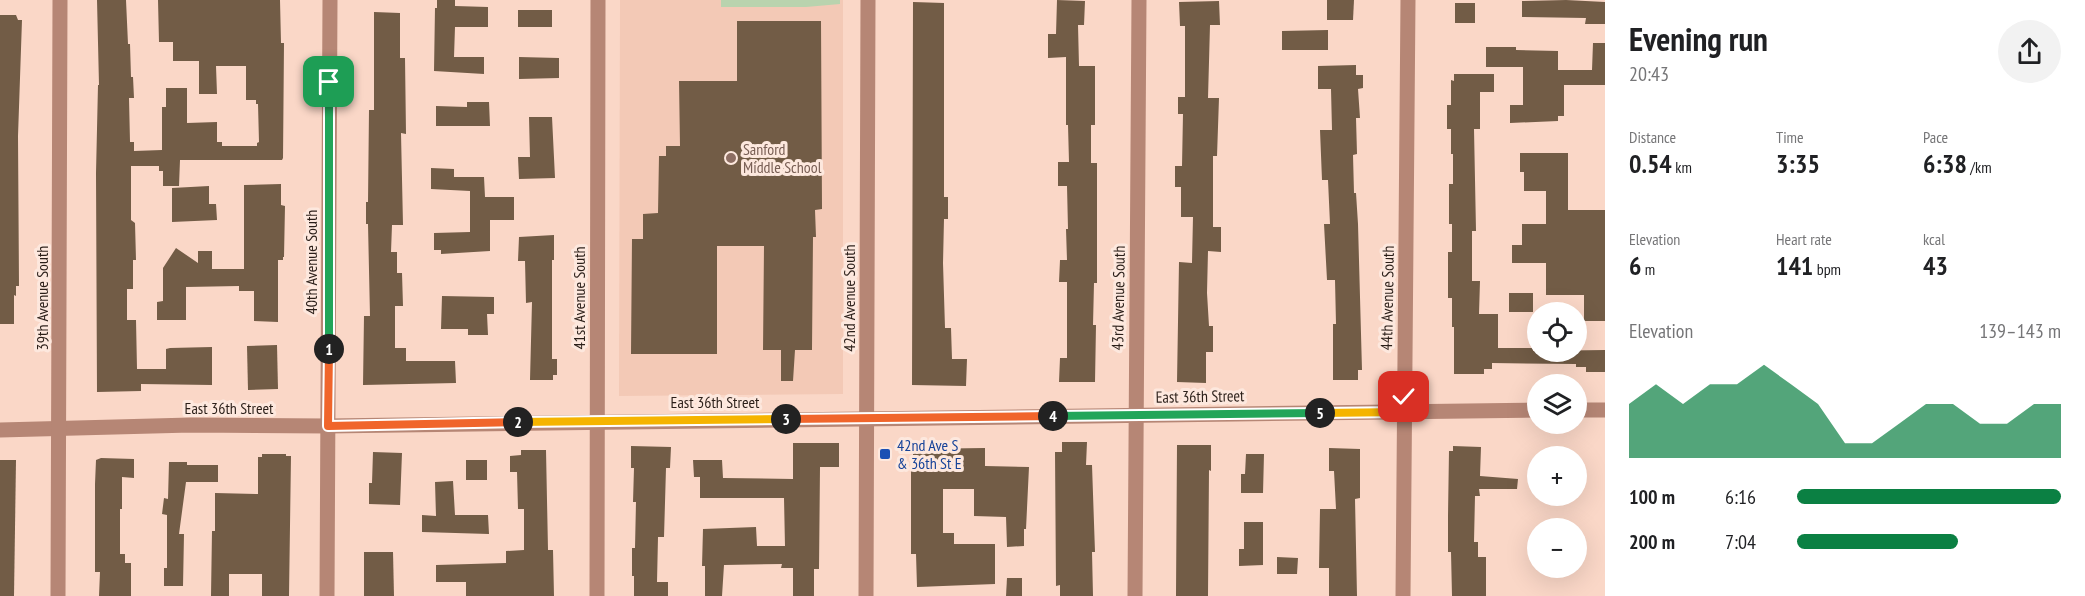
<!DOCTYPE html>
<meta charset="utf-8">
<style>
:root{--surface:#fff;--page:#f2f2f2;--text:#202124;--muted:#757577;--accent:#0b8043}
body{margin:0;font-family:"PT Sans Narrow",sans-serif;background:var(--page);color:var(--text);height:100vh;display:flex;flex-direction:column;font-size:22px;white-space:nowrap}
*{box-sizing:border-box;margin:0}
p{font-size:20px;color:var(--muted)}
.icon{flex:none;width:33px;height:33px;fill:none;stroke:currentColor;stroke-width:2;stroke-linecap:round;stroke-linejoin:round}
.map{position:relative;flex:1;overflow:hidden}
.drawer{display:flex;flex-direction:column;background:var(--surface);width:480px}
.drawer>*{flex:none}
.controls{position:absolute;left:1527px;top:302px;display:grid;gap:12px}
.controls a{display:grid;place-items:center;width:60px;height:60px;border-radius:50%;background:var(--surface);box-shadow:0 6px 24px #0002;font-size:30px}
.pin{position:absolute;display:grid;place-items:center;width:51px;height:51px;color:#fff;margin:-26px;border-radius:12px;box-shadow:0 3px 9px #0006}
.km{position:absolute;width:30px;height:30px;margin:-15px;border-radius:50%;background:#222;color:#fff;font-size:16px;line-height:30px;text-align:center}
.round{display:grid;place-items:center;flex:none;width:63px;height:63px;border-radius:32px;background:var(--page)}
.head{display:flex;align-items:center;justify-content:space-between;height:102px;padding:0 24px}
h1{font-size:33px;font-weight:700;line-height:45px}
.figures{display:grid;grid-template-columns:repeat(3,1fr);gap:9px;height:102px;padding:6px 24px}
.figures div{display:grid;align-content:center}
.figures b{font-size:26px;font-weight:700}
.figures small{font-size:16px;font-weight:400}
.figures p{font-size:16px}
.chart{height:168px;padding:12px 24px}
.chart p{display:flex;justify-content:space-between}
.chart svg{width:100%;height:108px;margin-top:6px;fill:var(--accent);opacity:.7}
ul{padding:0 24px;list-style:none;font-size:20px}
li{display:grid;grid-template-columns:96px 72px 1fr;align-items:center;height:45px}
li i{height:15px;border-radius:8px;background:var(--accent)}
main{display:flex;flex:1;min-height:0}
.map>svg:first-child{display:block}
.built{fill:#f3c9b6}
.green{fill:#b9d3ae}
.building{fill:#725c46}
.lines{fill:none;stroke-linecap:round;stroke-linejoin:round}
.minor{stroke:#b68675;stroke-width:15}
.tertiary{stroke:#b68675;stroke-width:15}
.split-1-casing{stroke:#fff;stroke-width:12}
.split-2-casing{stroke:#fff;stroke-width:12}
.split-3-casing{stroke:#fff;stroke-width:12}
.split-4-casing{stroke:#fff;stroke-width:12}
.split-5-casing{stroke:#fff;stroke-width:12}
.split-6-casing{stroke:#fff;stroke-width:12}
.split-1{stroke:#22a559;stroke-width:8}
.split-2{stroke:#f0652b;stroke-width:8}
.split-3{stroke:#f5b400;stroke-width:8}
.split-4{stroke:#f0652b;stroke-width:8}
.split-5{stroke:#22a559;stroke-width:8}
.split-6{stroke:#f5b400;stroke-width:8}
.education-dot{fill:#8d6e63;stroke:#fde8de;stroke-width:2}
.transit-dot{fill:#1a4fb4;stroke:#fde8de;stroke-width:2}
.labels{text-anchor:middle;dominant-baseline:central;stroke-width:6;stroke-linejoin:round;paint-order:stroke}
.education-label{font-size:16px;fill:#785e54;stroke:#fde8de;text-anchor:start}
.street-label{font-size:16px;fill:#2b1f19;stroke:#fde8de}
.transit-label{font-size:16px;fill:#164399;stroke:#fde8de;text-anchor:start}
</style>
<main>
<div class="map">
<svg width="1605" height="596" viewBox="0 0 1605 596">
<rect width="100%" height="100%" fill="#fad7c7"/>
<polygon class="built" points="620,0 843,0 843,394 619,396"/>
<polygon class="green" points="721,0 840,0 840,4 806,7 721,7"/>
<g class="building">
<polygon points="97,0 126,0 128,44 130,44 131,77 133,77 134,98 129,98 130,142 134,142 134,151 162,150 162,107 166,107 166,88 187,88 187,123 217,122 217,142 222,142 222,146 257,146 257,143 259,142 258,104 256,104 256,100 246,100 246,66 216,66 217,94 199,94 199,61 173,61 173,42 159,42 158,0 280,0 281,43 284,43 283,158 282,160 180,160 179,186 163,186 163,171 159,171 159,166 131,166 131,220 135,223 136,260 133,260 133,289 127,289 127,320 136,320 137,369 166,369 166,349 170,348 212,347 212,385 141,384 141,391 97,392 96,173 98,85 99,85"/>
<polygon points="437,0 455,0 455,6 488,7 488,27 455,27 454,57 484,57 484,74 434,71 435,8 437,8"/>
<polygon points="1057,0 1085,1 1084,25 1078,25 1079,66 1095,66 1095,125 1091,125 1091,163 1097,163 1097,283 1094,283 1093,325 1096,325 1095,382 1059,382 1060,358 1067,358 1067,282 1059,282 1060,260 1067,260 1066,229 1068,229 1067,186 1058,186 1058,162 1069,162 1068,125 1066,125 1066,57 1048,58 1048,34 1056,34"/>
<polygon points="1327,0 1354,0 1353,20 1327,20"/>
<polygon points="1566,0 1605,2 1605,24 1585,24 1586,18 1522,17 1522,1"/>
<polygon points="1219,1 1220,25 1210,25 1208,98 1219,98 1217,156 1213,156 1213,227 1221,227 1221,252 1208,251 1207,293 1209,326 1213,326 1213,352 1206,352 1206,383 1177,382 1179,262 1192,263 1193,217 1181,217 1181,187 1175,187 1175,166 1182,166 1183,114 1178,114 1178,97 1185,97 1185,26 1180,26 1179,2"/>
<polygon points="913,2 944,3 944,197 948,197 948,219 944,219 943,263 945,328 951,328 952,359 967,359 966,386 912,385"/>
<rect x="1455" y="3" width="20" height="20"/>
<rect x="518" y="10" width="34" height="17"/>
<polygon points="374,12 400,13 400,58 405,58 406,134 401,133 403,225 392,225 391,252 397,252 397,273 402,273 403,306 395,306 395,348 406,348 406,361 455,361 456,383 363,385 364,316 370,316 368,224 366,224 366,202 368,202 369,110 374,110"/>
<polygon points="0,15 16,15 18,20 22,20 18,136 19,286 16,286 16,296 14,295 14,324 0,324"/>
<polygon points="737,21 821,21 822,209 815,210 816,237 813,237 812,350 795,350 793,381 781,381 781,350 763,350 764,246 717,246 717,354 631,354 632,239 643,239 643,214 658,213 659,156 666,156 666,146 680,146 679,81 737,81"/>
<polygon points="1328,30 1328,50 1282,50 1282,31"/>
<polygon points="1593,43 1605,43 1605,85 1564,85 1564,116 1558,116 1558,121 1510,123 1510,105 1523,105 1523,67 1486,67 1486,47 1516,47 1516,50 1558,51 1558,70 1592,70"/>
<polygon points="519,57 559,58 559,78 519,79"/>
<polygon points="1356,65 1356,75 1363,75 1363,88 1358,89 1360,118 1356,118 1357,154 1353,155 1354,193 1356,193 1358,224 1362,370 1358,370 1358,380 1333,380 1333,324 1336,324 1335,280 1327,280 1324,224 1330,224 1328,180 1322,180 1320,130 1332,130 1331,89 1318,89 1318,66"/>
<polygon points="1454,74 1494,74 1494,92 1480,92 1480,129 1474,129 1476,231 1472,231 1472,281 1480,281 1479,314 1498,314 1498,348 1533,348 1533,351 1605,350 1605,372 1586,372 1586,367 1576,367 1576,364 1492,363 1492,369 1484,369 1484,374 1454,374 1454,327 1452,327 1452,298 1448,298 1448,252 1452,252 1452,224 1449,224 1449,184 1453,184 1453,154 1451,154 1451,129 1447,129 1447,105 1451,105 1451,80 1454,81"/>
<polygon points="467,102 489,102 490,126 436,126 436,106 467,107"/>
<polygon points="529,117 552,117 555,178 519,179 518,157 530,157"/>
<polygon points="1520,153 1568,153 1568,210 1605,210 1605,321 1584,321 1584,295 1546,295 1546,263 1512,263 1512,245 1522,245 1522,224 1546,224 1546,191 1524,191 1524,172 1520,172"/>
<polygon points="431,168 454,169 454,177 484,177 485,197 514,197 514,220 490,220 490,251 441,254 441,250 434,250 434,233 470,232 470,191 431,189"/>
<polygon points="281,184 281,205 285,206 284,257 283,257 283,260 278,260 278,322 254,321 254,291 239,291 239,286 186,287 186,320 157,320 157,302 163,301 163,268 176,248 198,263 198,251 212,251 212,269 244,269 244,185"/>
<polygon points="209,186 209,204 216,204 217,220 172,222 172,188"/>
<polygon points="554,235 554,260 552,260 552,359 557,359 557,375 553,375 553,380 530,380 532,302 526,303 525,261 518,261 519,237"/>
<rect x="1509" y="293" width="24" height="19"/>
<polygon points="442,296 494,297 494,314 487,314 488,335 468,335 468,329 441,329"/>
<polygon points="277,345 278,389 248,390 247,346"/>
<polygon points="1062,442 1087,442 1086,465 1092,465 1095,552 1092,552 1093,596 1060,596 1060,585 1056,586 1055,452 1062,452"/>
<polygon points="793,443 839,443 839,467 820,467 819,569 814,569 814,596 793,596 793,568 781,568 782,564 724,565 722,596 705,596 705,566 702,566 703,529 756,527 757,546 785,546 784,498 700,498 700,477 694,477 693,460 722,460 723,478 793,479"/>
<polygon points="1177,445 1211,445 1211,471 1209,470 1208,596 1176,596"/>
<polygon points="631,446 671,447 670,468 666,468 664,537 658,537 657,582 668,582 668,596 634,596 634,576 632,576 632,548 635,548 636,502 633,502 634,468 631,468"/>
<polygon points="1453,446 1481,447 1480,476 1518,479 1517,489 1479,489 1480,496 1475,496 1474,542 1478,542 1478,557 1486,557 1486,596 1452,596 1451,552 1448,552 1448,516 1449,451 1453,451"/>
<polygon points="985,448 985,466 1029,467 1026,529 1024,529 1024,546 1007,547 1006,517 974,516 974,489 943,489 943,533 954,533 954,544 995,544 995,584 917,587 916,554 911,554 911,468 913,468 913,449"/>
<polygon points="1329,448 1360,449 1360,498 1355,499 1357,596 1329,596 1329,568 1319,568 1320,509 1336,509 1334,471 1329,471"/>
<polygon points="521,450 546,450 548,550 553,550 554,596 466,596 466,582 436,582 436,565 506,563 506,551 524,550 524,509 518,509 517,472 510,472 510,456 521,455"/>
<polygon points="373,452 402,453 400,505 369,504 369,483 372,483"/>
<polygon points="262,454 286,454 286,456 291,456 289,596 262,596 262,574 229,574 229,596 211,596 212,531 215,531 215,493 258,494 258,457 262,457"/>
<polygon points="1246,454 1264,454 1263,493 1241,493 1241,474 1245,474"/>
<polygon points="101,458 134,459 134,478 122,477 122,509 120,509 120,554 125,554 125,563 131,563 131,596 99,596 100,572 95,572 95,484 96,460"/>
<polygon points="0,460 16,460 14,596 0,596"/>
<rect x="466" y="460" width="21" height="20"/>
<polygon points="169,462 187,462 187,465 218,465 218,482 186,482 179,534 184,534 183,586 164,586 164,568 167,568 167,515 162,514 164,498 168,499"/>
<polygon points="453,481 455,515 488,515 489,534 422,532 422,515 436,516 435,482"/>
<polygon points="1244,522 1263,522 1263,565 1239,566 1239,549 1244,549"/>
<polygon points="364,552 393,552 394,596 364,596"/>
<polygon points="1277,557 1298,558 1297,574 1277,574"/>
<polygon points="1007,578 1022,578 1022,596 1006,596"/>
</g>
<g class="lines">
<g class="minor">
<polyline points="1576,410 1605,410"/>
<polyline points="0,430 191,425 328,426 1538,410"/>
<polyline points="58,596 60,0"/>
<polyline points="327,596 330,0"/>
<polyline points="597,596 598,0"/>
<polyline points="1135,596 1139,0"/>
<polyline points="1403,596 1408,0"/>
</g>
<polyline class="tertiary" points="866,596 868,0"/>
</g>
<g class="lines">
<g class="split-1-casing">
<polyline id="split-1" points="329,349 329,82"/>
</g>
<g class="split-2-casing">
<polyline id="split-2" points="329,349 328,426 518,422"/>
</g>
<g class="split-3-casing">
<polyline id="split-3" points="518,422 786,419"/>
</g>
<g class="split-4-casing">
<polyline id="split-4" points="786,419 1053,416"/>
</g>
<g class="split-5-casing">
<polyline id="split-5" points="1053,416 1320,413"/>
</g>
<g class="split-6-casing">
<polyline id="split-6" points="1320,413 1404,412 1404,397"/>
</g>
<use href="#split-1" class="split-1"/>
<use href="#split-2" class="split-2"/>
<use href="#split-3" class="split-3"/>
<use href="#split-4" class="split-4"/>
<use href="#split-5" class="split-5"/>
<use href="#split-6" class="split-6"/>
</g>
<circle class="education-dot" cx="731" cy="158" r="6"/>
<rect class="transit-dot" x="879" y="448" width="12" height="12" rx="3"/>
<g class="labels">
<g class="education-label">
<text x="743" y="149">Sanford<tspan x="743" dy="18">Middle School</tspan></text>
</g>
<g class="street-label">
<text transform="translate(311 262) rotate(-90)">40th Avenue South</text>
<text transform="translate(42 298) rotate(-90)">39th Avenue South</text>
<text transform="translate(579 298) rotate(-90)">41st Avenue South</text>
<text transform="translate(849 298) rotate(-90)">42nd Avenue South</text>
<text transform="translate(1118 298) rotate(-89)">43rd Avenue South</text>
<text transform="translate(1387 298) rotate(-89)">44th Avenue South</text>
<text transform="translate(1200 396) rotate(-1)">East 36th Street</text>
<text x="715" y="402">East 36th Street</text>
<text x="229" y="408">East 36th Street</text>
</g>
<g class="transit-label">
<text x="897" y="445">42nd Ave S<tspan x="897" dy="18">&amp; 36th St E</tspan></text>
</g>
</g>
</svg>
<div class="controls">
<a><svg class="icon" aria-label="locate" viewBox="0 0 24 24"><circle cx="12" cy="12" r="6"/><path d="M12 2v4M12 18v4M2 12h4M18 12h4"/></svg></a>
<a><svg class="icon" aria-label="layers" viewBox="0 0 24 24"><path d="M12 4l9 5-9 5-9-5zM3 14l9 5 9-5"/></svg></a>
<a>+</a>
<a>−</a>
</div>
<div class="pin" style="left:329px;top:82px;background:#1e9e55"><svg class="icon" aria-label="arrive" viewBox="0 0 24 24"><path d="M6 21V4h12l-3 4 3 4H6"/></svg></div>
<div class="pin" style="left:1404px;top:397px;background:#d93025"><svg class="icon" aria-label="check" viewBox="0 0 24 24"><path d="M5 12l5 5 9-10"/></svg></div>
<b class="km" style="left:329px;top:349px">1</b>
<b class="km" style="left:518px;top:422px">2</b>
<b class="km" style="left:786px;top:419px">3</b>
<b class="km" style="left:1053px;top:416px">4</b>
<b class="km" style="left:1320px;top:413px">5</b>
</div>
<section class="drawer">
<div class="head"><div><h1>Evening run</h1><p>20:43</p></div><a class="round"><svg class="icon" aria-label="share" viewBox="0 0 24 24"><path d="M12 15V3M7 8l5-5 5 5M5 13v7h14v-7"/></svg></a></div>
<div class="figures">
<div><p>Distance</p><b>0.54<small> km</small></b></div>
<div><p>Time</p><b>3:35</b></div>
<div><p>Pace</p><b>6:38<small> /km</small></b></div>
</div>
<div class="figures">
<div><p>Elevation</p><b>6<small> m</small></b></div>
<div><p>Heart rate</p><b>141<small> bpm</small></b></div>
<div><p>kcal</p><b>43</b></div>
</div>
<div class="chart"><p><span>Elevation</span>139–143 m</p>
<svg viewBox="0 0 160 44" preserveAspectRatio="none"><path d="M0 44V22L10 14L20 22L30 14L40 14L50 6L60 14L70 22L80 38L90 38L100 30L110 22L120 22L130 30L140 30L150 22L160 22V44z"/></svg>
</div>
<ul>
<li><b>100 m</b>6:16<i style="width:100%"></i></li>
<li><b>200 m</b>7:04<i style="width:61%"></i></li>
</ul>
</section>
</main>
